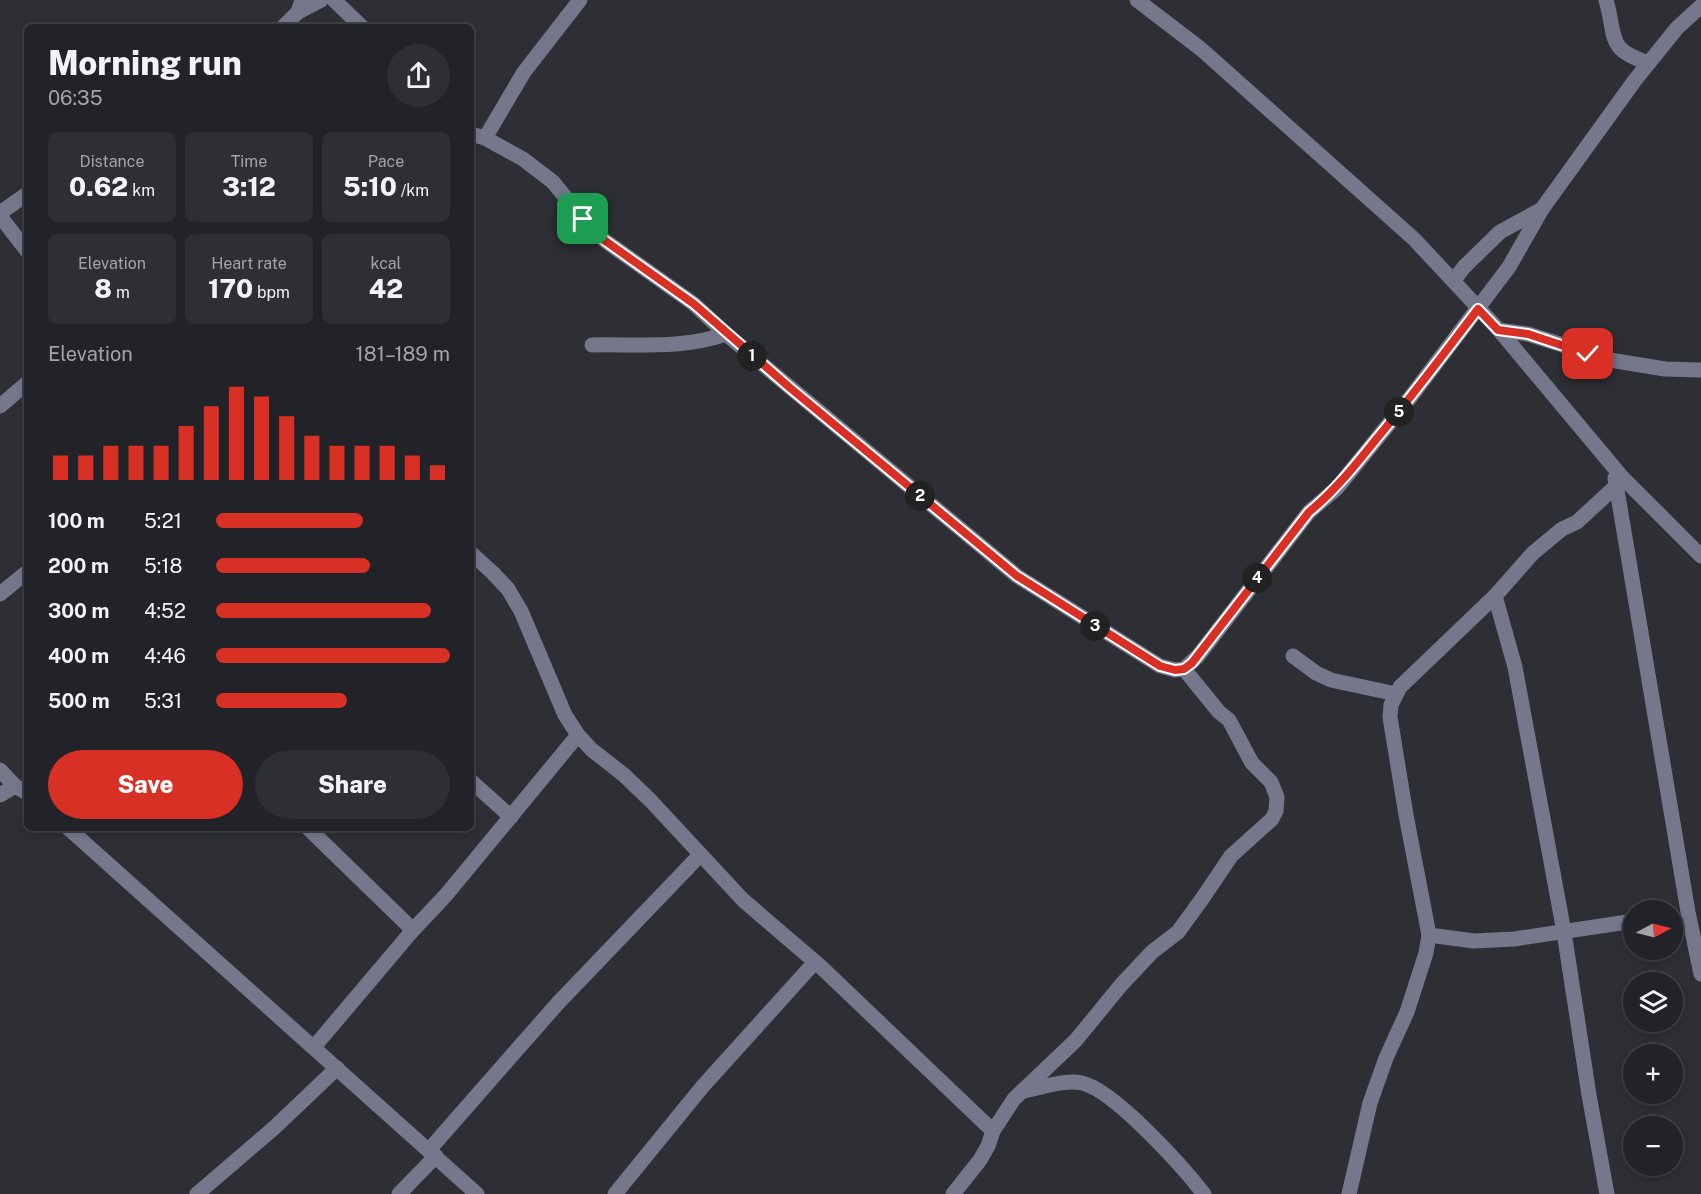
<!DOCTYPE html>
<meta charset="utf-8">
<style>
:root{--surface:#222328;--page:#2e2f34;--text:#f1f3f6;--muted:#a2a4a8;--line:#3f4045;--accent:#d93025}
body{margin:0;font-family:"Public Sans",sans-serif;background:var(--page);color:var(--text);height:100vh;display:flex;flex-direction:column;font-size:22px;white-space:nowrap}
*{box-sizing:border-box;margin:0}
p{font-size:20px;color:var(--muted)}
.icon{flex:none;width:33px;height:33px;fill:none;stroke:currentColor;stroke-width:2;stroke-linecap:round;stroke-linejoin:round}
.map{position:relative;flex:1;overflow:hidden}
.sheet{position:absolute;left:24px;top:24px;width:450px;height:807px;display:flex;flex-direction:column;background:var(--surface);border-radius:9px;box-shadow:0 3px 9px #0003,0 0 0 2px var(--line)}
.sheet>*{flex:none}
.needle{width:39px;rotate:83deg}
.fabs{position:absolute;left:1623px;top:900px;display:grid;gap:12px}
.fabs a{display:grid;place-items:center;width:60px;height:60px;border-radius:50%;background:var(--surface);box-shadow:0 3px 9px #0003,0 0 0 2px var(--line);font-size:30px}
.pin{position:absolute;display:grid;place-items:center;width:51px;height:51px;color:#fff;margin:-26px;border-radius:12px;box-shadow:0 3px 9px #0006}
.km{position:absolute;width:30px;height:30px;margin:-15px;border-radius:50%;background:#222;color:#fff;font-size:16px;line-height:30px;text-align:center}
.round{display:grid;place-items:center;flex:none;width:63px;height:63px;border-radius:32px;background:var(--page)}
.head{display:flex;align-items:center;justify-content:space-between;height:102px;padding:0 24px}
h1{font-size:33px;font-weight:800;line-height:45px}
.stats{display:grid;grid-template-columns:repeat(3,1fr);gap:9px;height:102px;padding:6px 24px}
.stats div{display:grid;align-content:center;border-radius:9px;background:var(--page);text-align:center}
.stats b{font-size:26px;font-weight:800}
.stats small{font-size:16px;font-weight:400}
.stats p{font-size:16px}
.chart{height:168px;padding:12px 24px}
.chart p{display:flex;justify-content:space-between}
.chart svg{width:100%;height:108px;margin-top:6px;stroke:var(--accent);stroke-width:6}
.cta{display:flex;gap:12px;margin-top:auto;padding:12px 24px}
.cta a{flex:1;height:69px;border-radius:36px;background:var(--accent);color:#fff;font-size:24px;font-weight:800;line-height:69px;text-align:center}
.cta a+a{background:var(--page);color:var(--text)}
ul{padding:0 24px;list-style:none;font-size:20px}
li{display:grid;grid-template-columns:96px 72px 1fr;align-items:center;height:45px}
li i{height:15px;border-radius:8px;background:var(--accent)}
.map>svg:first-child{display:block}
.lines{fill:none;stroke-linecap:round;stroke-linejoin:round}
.minor{stroke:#75788a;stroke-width:15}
.route-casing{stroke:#fff;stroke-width:12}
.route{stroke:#d93025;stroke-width:8}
</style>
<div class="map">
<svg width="1701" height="1194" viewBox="0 0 1701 1194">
<rect width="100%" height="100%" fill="#2e2f35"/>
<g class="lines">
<g class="minor">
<polyline points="334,0 362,27"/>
<polyline points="1137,0 1201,49 1414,239 1499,330 1622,477 1701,556"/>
<path d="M1606,0C1617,37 1605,49 1649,63"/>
<polyline points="298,12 321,0"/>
<polyline points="283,27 298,12 302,0"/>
<polyline points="471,134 485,138 523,159 553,182 583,219 604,240 694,304 726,334 1017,576 1160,666 1175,670 1184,669 1198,656 1309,512 1337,488 1409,399 1509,267 1542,209 1635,80 1677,28 1701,6"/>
<polyline points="485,138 524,72 580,0"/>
<polyline points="0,213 27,194"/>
<polyline points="0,216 27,251"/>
<polyline points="1454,280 1464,267 1500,232 1542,209"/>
<polyline points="1499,330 1528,334 1610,360 1665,369 1701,370"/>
<path d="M592,345C636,344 684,349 726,334"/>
<polyline points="0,406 27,383"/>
<polyline points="1615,478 1688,912 1701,974"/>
<polyline points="471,553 493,573 508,589 521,611 565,715 578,735 592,750 624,775 651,801 743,900 820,966 993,1131"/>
<polyline points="0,594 27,572"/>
<polyline points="1495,596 1515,667 1564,932 1589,1095 1607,1194"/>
<polyline points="1293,656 1316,673 1331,680 1396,694"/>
<polyline points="0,770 15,786"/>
<polyline points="471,781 511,817"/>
<polyline points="0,795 15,786 27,793"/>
<polyline points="68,828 477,1194"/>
<polyline points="308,828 413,930"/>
<polyline points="1429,935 1474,941 1514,939 1634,921"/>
<polyline points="314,1047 413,930 446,895 578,735"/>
<path d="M1023,1091C1041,1088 1064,1079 1082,1083C1114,1090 1183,1167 1204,1194"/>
<polyline points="429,1150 558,1003 700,855"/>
<polyline points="197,1194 275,1127 337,1068"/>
<polyline points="399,1194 436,1156"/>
<polyline points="615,1194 703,1086 815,962"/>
<polyline points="953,1194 980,1160 988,1146 993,1131 1014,1099 1076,1040 1121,985 1152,952 1178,932 1202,899 1231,856 1272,819 1276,811 1277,797 1271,782 1252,763 1229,720 1219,712 1184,669"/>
<polyline points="1349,1194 1370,1103 1386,1058 1407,1012 1426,953 1429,935 1406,815 1390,717 1391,705 1400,687 1495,596 1533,553 1562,529 1577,522 1616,486"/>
</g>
</g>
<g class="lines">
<g class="route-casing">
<path id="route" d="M583,219L604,240L694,304L789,387L1017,576L1160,666L1175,670L1184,669L1192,663L1309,512C1336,490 1356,464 1378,437C1413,395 1445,352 1478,309L1498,330L1528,334L1588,354"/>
</g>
<use href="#route" class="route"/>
</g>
</svg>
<div class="fabs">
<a><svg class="needle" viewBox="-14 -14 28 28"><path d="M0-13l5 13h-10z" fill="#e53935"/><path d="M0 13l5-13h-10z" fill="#a2a4a8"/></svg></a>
<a><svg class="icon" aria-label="layers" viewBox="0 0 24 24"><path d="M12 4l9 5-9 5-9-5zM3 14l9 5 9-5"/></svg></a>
<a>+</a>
<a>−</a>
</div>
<div class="pin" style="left:583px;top:219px;background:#1e9e55"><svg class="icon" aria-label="arrive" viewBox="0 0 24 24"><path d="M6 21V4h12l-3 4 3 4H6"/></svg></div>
<div class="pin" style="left:1588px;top:354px;background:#d93025"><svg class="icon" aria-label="check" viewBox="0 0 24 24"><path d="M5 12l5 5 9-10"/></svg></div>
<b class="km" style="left:752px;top:356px">1</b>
<b class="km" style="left:920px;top:496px">2</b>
<b class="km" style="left:1095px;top:626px">3</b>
<b class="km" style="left:1257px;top:578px">4</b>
<b class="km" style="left:1399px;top:412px">5</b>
<section class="sheet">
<div class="head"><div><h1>Morning run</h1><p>06:35</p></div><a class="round"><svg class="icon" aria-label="share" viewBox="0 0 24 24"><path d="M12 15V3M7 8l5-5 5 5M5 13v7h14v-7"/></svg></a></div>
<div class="stats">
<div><p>Distance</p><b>0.62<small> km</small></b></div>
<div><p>Time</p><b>3:12</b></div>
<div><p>Pace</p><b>5:10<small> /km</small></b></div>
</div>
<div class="stats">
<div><p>Elevation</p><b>8<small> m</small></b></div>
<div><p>Heart rate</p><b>170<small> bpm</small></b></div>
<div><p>kcal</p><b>42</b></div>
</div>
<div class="chart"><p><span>Elevation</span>181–189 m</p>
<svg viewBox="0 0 160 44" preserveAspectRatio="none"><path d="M5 44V34M15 44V34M25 44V30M35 44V30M45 44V30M55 44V22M65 44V14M75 44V6M85 44V10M95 44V18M105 44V26M115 44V30M125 44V30M135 44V30M145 44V34M155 44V38"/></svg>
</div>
<ul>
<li><b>100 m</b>5:21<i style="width:63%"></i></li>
<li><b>200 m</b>5:18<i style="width:66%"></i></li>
<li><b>300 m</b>4:52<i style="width:92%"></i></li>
<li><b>400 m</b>4:46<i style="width:100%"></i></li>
<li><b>500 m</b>5:31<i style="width:56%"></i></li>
</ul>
<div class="cta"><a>Save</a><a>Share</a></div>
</section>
</div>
